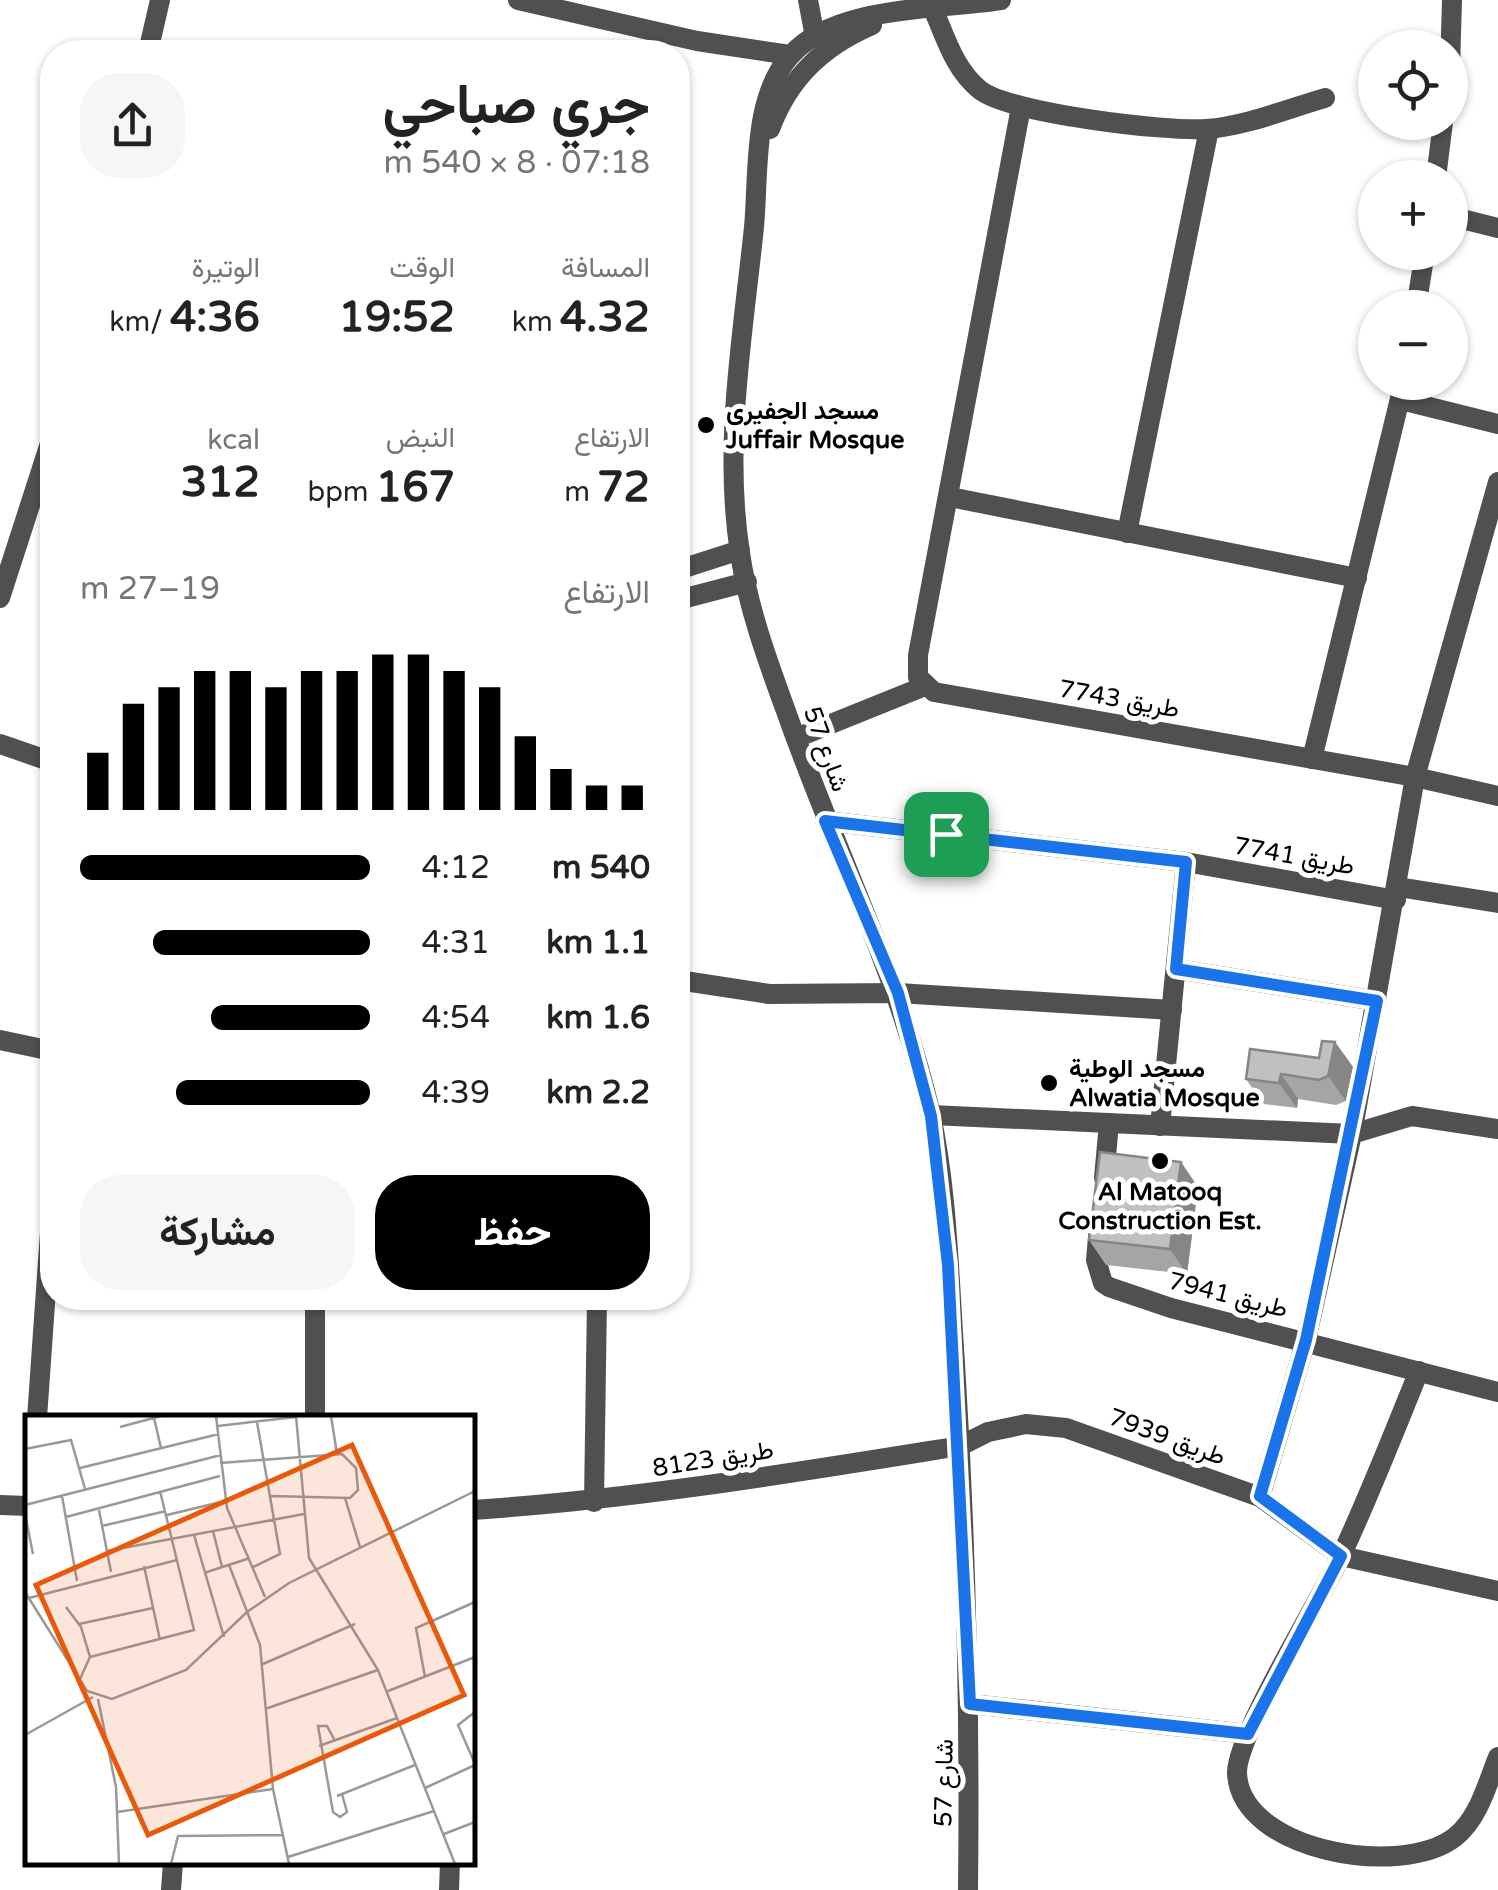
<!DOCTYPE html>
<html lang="ar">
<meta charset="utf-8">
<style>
:root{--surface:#fff;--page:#f6f6f6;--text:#222;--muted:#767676;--accent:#000}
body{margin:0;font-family:"Varela Round",Vazirmatn,sans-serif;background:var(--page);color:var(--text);direction:rtl;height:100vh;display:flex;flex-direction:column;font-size:38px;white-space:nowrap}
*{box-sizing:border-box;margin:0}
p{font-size:32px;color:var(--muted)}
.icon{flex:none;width:55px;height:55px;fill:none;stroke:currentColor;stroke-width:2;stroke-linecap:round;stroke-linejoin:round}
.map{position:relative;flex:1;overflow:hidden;direction:ltr}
.panel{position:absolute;left:40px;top:40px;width:650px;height:1270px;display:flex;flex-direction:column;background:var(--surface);border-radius:40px;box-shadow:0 2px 8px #0004;direction:rtl}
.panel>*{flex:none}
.buttons{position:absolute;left:1358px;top:30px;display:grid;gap:20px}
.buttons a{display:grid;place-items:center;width:110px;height:110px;border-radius:50%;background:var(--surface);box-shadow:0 2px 8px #0004;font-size:50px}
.pin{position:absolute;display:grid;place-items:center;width:85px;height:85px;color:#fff;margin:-42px;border-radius:20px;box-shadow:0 5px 15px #0006}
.round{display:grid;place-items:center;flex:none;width:105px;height:105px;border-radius:40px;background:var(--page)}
.head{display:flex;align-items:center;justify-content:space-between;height:170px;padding:0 40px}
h1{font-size:55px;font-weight:700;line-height:75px}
.figures{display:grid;grid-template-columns:repeat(3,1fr);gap:15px;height:170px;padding:10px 40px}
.figures div{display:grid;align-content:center}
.figures b{font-size:42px;font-weight:700}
.figures small{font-size:28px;font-weight:400}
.figures p{font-size:28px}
.chart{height:280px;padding:20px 40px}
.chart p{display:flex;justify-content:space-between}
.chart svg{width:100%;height:180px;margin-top:10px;stroke:var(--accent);stroke-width:6}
.button{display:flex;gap:20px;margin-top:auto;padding:20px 40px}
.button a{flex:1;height:115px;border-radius:40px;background:var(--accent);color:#fff;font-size:40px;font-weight:700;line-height:115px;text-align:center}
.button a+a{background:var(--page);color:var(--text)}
ul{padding:0 40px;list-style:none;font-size:32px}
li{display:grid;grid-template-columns:160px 120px 1fr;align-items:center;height:75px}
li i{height:25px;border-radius:12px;background:var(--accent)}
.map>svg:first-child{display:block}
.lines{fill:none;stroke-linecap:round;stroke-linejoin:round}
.lane{stroke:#505050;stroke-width:20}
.street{stroke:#505050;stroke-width:20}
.wall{fill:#a5a5a5}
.shaded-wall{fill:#868686}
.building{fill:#c0c0c0;stroke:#868686;stroke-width:2.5}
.route-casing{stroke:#fff;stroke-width:20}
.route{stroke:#1a73e8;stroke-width:12}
.poi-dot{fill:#000;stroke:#fff;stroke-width:4}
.labels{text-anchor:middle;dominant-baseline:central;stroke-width:10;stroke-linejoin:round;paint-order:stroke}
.poi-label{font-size:25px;font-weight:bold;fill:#000;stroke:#fff;text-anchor:start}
.street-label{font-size:25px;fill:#000;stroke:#fff}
.inset-road{fill:none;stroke:#999;stroke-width:2.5}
.view{fill:#e8590c;fill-opacity:0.15;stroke:#e8590c;stroke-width:5}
.inset-edge{fill:none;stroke:#000;stroke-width:5}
</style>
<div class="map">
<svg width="1498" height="1890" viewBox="0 0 1498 1890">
<rect width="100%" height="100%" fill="#fff"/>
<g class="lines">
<g class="lane">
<polyline points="678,570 740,550"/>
<polyline points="678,600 747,582"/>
</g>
<g class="street">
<polyline points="518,0 697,41 790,55"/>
<polyline points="808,0 815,37"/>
<path d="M934,11C946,39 955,70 980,90C1009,113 1166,132 1206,129C1246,126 1287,109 1325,98"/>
<polyline points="148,52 160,0"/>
<polyline points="1450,69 1452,0"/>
<polyline points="1021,107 918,655 918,677 934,692 1415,777 1498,796"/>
<path d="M770,129C789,78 823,46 872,25"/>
<polyline points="1436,178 1443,122"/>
<polyline points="1450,216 1498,228"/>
<polyline points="1416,308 1425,252"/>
<polyline points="1401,400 1498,424"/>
<polyline points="950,497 1357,578"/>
<polyline points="1127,533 1209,129"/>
<polyline points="0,598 52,437"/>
<polyline points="796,738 925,686"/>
<polyline points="0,744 52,762"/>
<polyline points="1312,759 1404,382"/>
<polyline points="825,821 1186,862 1396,900"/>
<polyline points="1398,887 1498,903"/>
<polyline points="1176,969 1377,1001"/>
<polyline points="678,980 769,994 898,993 1172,1010"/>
<polyline points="0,1040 52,1051"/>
<polyline points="931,1115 1352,1134 1412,1116 1498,1129"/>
<polyline points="1160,1126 1186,862"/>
<polyline points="1104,1178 1109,1123"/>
<polyline points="1099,1226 1096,1260 1103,1283 1109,1287 1171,1308 1498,1392"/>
<path d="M1419,1371C1394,1432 1370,1494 1342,1554C1322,1597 1236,1736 1237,1773C1240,1851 1401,1879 1455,1837C1479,1818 1487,1784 1498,1757"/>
<polyline points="37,1418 52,1204"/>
<polyline points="315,1418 315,1298"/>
<polyline points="1260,1497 1306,1340 1352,1134 1415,777 1498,482"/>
<polyline points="594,1502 597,1298"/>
<polyline points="0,1505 28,1506"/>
<path d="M472,1510C637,1499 798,1472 960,1446L988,1432L1026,1424L1066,1428L1260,1497L1341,1556L1498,1591"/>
<polyline points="971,1704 1248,1734"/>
<polyline points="171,1890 173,1862"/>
<polyline points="449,1890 450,1862"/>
<path d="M968,1890C970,1714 966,1539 955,1363C949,1280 948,1192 930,1111C898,974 834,847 787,714C768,662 748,608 740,553C723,444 743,335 754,227C759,174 752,97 791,55C836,5 937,10 1001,0"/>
</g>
</g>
<g class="wall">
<polygon points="1322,1041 1335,1042 1353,1067 1346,1101 1336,1105 1298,1099 1297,1108 1263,1104 1246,1079 1250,1049 1319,1058"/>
<polygon points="1198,1187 1187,1274 1106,1265 1089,1240"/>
</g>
<g class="shaded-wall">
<polygon points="1335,1042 1353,1067 1346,1101 1328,1076"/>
<polygon points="1281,1074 1298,1099 1297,1108 1279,1083"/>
<polygon points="1181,1162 1198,1187 1187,1274 1170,1249"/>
</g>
<g class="building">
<polygon points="1322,1041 1335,1042 1328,1076 1319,1080 1281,1074 1279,1083 1246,1079 1250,1049 1319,1058"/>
<polygon points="1100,1152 1181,1162 1170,1249 1089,1240"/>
</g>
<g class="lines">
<g class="route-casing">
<polygon id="route" points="825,821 1186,862 1176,969 1377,1001 1306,1340 1260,1496 1341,1556 1248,1734 970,1704 948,1265 931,1116 898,993"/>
</g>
<use href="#route" class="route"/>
</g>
<g class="poi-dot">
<circle cx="706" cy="425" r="10"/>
<circle cx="1049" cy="1083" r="10"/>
<circle cx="1160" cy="1161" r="10"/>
</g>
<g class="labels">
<g class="poi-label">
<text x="726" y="411">مسجد الجفيري<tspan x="726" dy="29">Juffair Mosque</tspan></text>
<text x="1069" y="1069">مسجد الوطية<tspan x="1069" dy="29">Alwatia Mosque</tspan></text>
<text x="1160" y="1192" text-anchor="middle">Al Matooq<tspan x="1160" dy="29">Construction Est.</tspan></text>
</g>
<g class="street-label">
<text transform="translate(1119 699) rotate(10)">طريق 7743</text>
<text transform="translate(826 749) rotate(70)">شارع 57</text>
<text transform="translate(1294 856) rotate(10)">طريق 7741</text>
<text transform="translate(1228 1295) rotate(14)">طريق 7941</text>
<text transform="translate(1167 1437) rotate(20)">طريق 7939</text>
<text transform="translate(713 1459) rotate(-9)">طريق 8123</text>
<text transform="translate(944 1783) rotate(-89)">شارع 57</text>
</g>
</g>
<g transform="translate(25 1415)">
<rect width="450" height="450" fill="#fff"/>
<path class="inset-road" d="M191,1L202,93L240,182M271,1L284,143L353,255L430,449M306,1L312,39M129,3L136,33M193,11L271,2M95,12L136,1M0,34L46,25L60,74M195,48L317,39L331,53L333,75L325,83L246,81M55,53L194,19M37,81L52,166M320,83L335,132M0,90L196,40M74,95L86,157M0,99L8,139M142,100L200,86M41,102L195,61M77,111L141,96M188,116L197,152M169,120L199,222M82,136L279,99M204,150L235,230L248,374L264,449M119,151L135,225M228,152L255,139L232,7M179,158L225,143M0,177L62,276L87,284L161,255L222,197L264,168L450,76M4,183L152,145M41,192L56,212L65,242L55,264M54,209L128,193M65,242L169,215L135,76M238,249L330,209M400,262L391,213L450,187M363,276L450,242M73,284L91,372L94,449M240,294L353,255M450,297L433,310L450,349M0,320L68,282M310,326L302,311H293L308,397L315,402L322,397L317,379M294,331L372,303M400,373L450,350M312,381L390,350M92,397L248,374M419,419L450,407M263,442L409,396M146,449L153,421L258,420"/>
<path class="view" d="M327,30L439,280L123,420L11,170Z"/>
<rect width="450" height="450" class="inset-edge"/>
</g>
</svg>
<div class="buttons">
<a><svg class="icon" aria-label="locate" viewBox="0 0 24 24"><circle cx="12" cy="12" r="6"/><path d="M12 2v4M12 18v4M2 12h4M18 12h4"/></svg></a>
<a>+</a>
<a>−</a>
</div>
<div class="pin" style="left:946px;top:834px;background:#1e9e55"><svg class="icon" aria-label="arrive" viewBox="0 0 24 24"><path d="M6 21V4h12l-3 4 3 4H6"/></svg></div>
<section class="panel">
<div class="head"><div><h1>جري صباحي</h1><p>07:18 · 8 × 540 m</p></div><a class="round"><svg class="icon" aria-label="share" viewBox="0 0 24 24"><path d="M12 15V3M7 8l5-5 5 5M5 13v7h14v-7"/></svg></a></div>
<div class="figures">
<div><p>المسافة</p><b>4.32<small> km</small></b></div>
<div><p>الوقت</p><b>19:52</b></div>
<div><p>الوتيرة</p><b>4:36<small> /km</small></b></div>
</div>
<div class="figures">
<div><p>الارتفاع</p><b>72<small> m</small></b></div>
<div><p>النبض</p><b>167<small> bpm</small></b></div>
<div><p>kcal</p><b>312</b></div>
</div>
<div class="chart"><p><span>الارتفاع</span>19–27 m</p>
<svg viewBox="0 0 160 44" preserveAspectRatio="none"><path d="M5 44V30M15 44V18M25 44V14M35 44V10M45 44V10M55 44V14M65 44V10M75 44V10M85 44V6M95 44V6M105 44V10M115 44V14M125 44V26M135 44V34M145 44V38M155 44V38"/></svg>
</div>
<ul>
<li><b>540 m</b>4:12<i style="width:100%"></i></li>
<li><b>1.1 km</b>4:31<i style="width:75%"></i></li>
<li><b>1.6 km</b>4:54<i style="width:55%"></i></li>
<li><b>2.2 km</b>4:39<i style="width:67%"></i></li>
</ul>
<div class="button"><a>حفظ</a><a>مشاركة</a></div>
</section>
</div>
